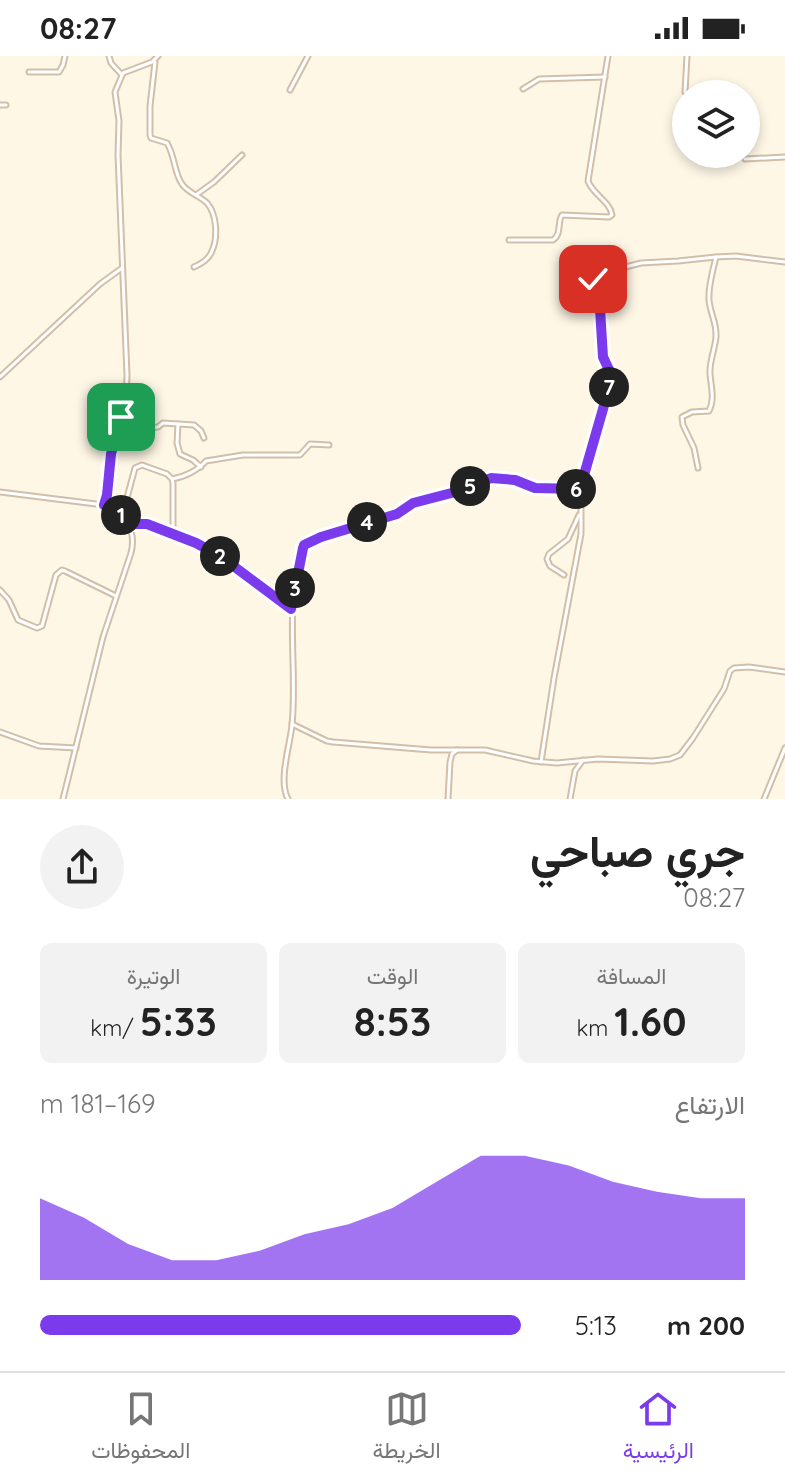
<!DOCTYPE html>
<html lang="ar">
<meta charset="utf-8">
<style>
:root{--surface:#fff;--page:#f2f2f2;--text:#222;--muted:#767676;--line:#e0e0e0;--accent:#7c3aed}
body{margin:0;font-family:Quicksand,Vazirmatn,sans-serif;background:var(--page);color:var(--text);direction:rtl;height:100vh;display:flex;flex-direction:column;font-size:30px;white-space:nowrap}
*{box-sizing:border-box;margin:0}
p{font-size:26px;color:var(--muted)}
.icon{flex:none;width:44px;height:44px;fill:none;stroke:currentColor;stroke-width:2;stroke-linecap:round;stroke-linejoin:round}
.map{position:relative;height:743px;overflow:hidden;direction:ltr}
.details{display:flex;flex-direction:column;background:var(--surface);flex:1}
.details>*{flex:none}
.buttons{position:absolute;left:672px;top:24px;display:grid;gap:16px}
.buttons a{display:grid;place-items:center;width:88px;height:88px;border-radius:50%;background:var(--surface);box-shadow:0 4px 12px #0003;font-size:40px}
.pin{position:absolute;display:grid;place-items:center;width:68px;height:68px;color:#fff;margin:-34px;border-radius:16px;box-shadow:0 4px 12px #0006}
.km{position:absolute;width:40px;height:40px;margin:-20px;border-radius:50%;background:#222;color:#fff;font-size:22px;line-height:40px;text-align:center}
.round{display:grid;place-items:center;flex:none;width:84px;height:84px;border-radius:42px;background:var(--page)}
.overview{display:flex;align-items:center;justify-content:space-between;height:136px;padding:0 40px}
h1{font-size:44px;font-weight:700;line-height:60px}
.stats{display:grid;grid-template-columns:repeat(3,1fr);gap:12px;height:136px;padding:8px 40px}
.stats div{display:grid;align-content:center;border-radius:12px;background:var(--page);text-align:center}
.stats b{font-size:40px;font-weight:700}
.stats small{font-size:22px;font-weight:400}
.stats p{font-size:22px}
.chart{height:224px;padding:16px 40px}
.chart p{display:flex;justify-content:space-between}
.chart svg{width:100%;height:144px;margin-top:8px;fill:var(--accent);opacity:.7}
ul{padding:0 40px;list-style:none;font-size:26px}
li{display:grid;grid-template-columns:128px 96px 1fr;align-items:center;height:60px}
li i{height:20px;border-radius:10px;background:var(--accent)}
.status{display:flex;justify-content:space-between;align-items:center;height:56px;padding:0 40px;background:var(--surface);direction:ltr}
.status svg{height:22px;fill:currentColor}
.dock{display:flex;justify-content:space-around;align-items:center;height:112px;border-top:2px solid var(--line);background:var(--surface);font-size:22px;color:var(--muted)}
.dock a{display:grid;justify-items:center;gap:4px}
.dock .current{color:var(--accent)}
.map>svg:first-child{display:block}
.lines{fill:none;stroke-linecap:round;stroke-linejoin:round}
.minor-casing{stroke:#d2bfaa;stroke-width:7}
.minor{stroke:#fff;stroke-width:3}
.route-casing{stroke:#fff;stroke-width:16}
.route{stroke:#7c3aed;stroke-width:10}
</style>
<div class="status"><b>08:27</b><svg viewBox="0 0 49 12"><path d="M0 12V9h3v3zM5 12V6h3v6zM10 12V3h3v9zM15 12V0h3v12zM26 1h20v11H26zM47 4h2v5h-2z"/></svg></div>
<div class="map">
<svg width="785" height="743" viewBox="0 0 785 743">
<rect width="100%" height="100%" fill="#fef7e6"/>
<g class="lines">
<g class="minor-casing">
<g id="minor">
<polyline points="109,0 111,7 122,19"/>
<path d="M155,6L150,50V79L151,82L167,87C175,100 174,117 182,128C188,137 200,140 207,147C217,158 218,182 212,195C209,203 201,208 194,211"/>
<polyline points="29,16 59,16 63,9 65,0"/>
<polyline points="523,33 539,23 605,21"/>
<polyline points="290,34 308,0"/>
<polyline points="685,36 687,0"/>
<polyline points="0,49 6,49"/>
<polyline points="745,103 785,101"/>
<polyline points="196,139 214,126 242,99"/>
<path d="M509,184H553C562,178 557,166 562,159L609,161L612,159C610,145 593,139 588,125L608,0"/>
<polyline points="0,321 100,228 122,212"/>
<polyline points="120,365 148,372 158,371 163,367 194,369 201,375 204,382"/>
<polyline points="178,368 177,387 180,398 193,404 201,411"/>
<path d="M698,412L694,392L683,369L682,361L692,356L709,355C715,343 711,331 710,318C709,306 715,293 716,281C717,267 710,257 709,244C708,230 713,214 716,201"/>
<path d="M172,423C185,421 198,414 206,405L243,399H300L310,388L329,389"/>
<path d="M0,436L104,449C125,460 137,473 131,497L103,581L63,743"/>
<polyline points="104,449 107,439 111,398 126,346 127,319 118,99 119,65 115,36 123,17 152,6 158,0"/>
<polyline points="118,457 125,449 135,412 142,409 167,418 172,423 173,427 173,470 170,478"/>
<polyline points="132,468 147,468 196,487 220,500 291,553"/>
<polyline points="564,519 550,510 547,503 549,498 568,483 579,459"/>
<polyline points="0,534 9,544 18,564 37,572 42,570 56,519 62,514 65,515 116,540"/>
<polyline points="292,668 327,685 333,686 431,694 485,694 533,705 557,707 598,703 653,705 670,703 680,699 693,682 724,633 730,615 734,612 749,611 785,616"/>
<polyline points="0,676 39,690 76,692"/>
<path d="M541,706L554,622L581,478V429L592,396L610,327V314L603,301L600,253C597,238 583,232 598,218L641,207L678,205L716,201L736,200L785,206"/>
<path d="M288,743C278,724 290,690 292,669C298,612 283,543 304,489L321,481L397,458L413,447L439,439L463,434L491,422L515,424L535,432L580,433"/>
<polyline points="448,743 450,706 452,698 457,694"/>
<polyline points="570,743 575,715 583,704"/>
<polyline points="764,743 785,692"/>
</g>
</g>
<use href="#minor" class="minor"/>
</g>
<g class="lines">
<g class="route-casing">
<path id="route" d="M121,361L111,398L107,439L104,449L116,455L130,468H147L196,487L220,500L291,553L303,492L304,489L321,481L397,458L413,447L463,434L491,422L515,424L535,432L580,433L607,339L611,318L603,301L600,253C598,240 588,238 593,223"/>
</g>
<use href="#route" class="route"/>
</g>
</svg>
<div class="buttons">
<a><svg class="icon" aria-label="layers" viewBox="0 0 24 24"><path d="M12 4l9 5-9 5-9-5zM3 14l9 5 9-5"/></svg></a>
</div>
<div class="pin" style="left:121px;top:361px;background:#1e9e55"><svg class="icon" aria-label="arrive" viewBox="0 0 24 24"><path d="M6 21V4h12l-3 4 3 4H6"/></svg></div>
<div class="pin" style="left:593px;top:223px;background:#d93025"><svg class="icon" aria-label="check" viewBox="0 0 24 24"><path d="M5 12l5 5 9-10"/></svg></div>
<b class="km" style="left:121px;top:459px">1</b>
<b class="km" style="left:220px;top:500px">2</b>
<b class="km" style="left:295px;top:532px">3</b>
<b class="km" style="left:367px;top:466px">4</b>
<b class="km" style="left:470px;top:430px">5</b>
<b class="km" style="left:576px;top:433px">6</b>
<b class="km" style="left:609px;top:331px">7</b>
</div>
<section class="details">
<div class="overview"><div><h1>جري صباحي</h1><p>08:27</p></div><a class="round"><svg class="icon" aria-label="share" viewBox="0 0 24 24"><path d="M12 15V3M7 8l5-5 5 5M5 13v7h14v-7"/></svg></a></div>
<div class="stats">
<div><p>المسافة</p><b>1.60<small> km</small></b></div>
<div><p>الوقت</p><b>8:53</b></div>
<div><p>الوتيرة</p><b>5:33<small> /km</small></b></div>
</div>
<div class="chart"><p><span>الارتفاع</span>169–181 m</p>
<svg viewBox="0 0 160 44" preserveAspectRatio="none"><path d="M0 44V19L10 25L20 33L30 38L40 38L50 35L60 30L70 27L80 22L90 14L100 6L110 6L120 9L130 14L140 17L150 19L160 19V44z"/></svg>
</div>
<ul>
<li><b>200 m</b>5:13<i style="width:100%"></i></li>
</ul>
</section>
<nav class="dock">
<a class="current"><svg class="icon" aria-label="home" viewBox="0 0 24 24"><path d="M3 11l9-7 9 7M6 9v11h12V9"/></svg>الرئيسية</a>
<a><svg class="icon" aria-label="map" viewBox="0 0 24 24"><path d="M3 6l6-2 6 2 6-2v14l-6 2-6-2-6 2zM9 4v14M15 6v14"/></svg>الخريطة</a>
<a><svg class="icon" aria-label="saved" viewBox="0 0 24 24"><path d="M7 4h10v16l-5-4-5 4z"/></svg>المحفوظات</a>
</nav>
